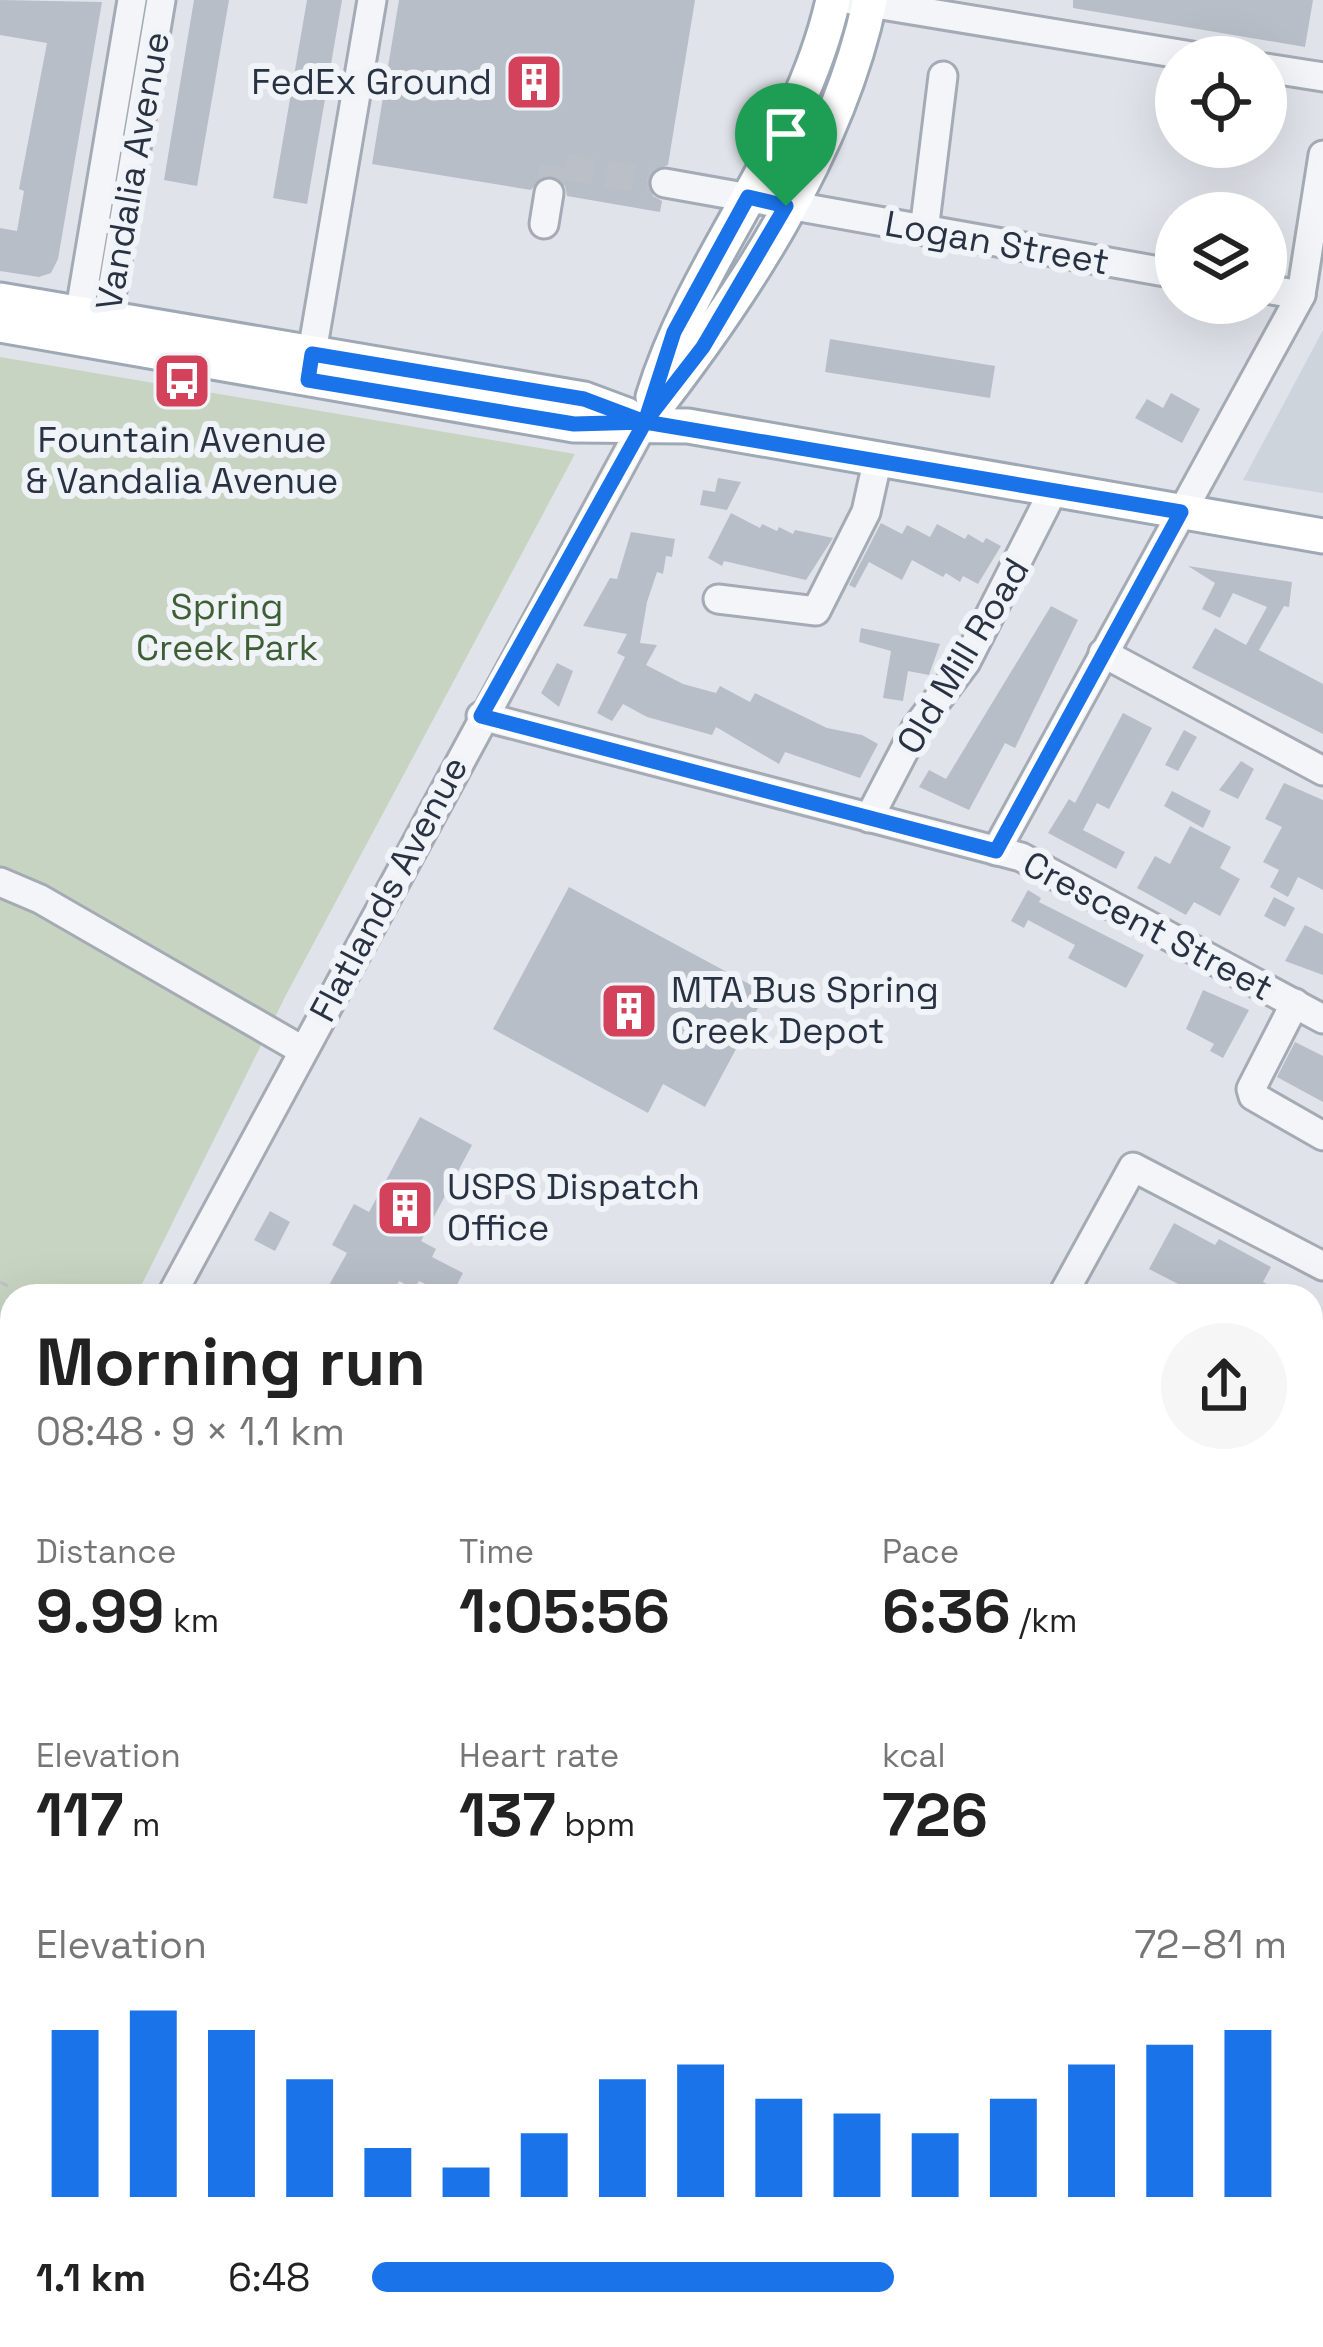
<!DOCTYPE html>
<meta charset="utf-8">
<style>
:root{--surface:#fff;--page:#f6f6f6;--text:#222;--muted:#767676;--accent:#1a73e8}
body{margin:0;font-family:"Space Grotesk",sans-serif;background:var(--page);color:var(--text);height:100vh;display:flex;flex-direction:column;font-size:45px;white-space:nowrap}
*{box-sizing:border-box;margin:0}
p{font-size:39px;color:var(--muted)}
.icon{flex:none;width:66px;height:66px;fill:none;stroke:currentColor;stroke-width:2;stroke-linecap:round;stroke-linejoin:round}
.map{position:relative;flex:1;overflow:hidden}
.side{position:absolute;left:0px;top:1284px;width:1323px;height:1065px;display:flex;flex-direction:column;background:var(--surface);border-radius:36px 36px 0 0;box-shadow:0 12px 48px #0002}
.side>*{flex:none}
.buttons{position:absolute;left:1155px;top:36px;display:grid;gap:24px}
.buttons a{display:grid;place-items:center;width:132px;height:132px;border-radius:50%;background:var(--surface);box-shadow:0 12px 48px #0002;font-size:60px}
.pin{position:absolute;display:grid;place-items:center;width:102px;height:102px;color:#fff;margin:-123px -51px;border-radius:50% 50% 50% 0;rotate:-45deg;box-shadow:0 0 12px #0007}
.pin .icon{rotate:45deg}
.round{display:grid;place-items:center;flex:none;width:126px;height:126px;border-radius:63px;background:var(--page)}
.headline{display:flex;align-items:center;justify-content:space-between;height:204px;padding:0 36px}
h1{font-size:66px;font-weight:700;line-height:90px}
.figures{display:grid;grid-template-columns:repeat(3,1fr);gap:18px;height:204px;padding:12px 36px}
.figures div{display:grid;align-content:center}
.figures b{font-size:60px;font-weight:700}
.figures small{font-size:33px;font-weight:400}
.figures p{font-size:33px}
.chart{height:336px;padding:24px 36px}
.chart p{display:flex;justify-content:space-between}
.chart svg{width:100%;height:216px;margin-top:12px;stroke:var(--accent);stroke-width:6}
ul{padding:0 36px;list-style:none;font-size:39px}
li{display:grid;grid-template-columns:192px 144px 1fr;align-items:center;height:90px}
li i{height:30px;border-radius:15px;background:var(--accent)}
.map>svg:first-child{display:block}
.built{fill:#ced4dc}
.green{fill:#c7d4c1}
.building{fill:#b7bec7}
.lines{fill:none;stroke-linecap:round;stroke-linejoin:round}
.minor-tunnel{stroke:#bbc0c8;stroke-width:27;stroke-dasharray:27 14;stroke-linecap:butt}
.minor-casing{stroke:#a5abb4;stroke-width:33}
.major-casing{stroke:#9fa9b6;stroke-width:39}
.path{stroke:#bec2c9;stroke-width:3;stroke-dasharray:9 9;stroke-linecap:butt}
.minor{stroke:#f3f5f8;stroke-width:27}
.major{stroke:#fff;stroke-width:33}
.route-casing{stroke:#fff;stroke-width:24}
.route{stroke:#1a73e8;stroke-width:15}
.labels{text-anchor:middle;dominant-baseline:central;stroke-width:12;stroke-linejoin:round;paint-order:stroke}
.poi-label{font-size:36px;fill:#283242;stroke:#f0f3f7;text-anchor:start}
.street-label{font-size:36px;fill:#283242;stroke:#f0f3f7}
.park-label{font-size:36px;fill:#3e5f35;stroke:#f0f3f7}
</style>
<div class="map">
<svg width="1323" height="2347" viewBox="0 0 1323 2347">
<rect width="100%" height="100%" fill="#e0e4ea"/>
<g class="built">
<polygon points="1323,330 1323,493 1243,480"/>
<polygon points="258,2337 494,2337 514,2347 251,2347"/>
</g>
<g class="green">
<polygon points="0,357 575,454 286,995 136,1296 12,1296 12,1584 0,1607"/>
<polygon points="0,2060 12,2067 12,2337 246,2337 240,2347 0,2347"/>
</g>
<g class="building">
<polygon points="0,0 102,2 58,259 51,273 39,277 0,271 0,228 17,231 24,191 19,189 47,43 0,35"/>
<polygon points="194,0 229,0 197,186 164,180"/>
<polygon points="307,0 342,0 307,204 273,198"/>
<polygon points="399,0 695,0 668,165 652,171 647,181 653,196 662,201 660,212 567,196 565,186 553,176 542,177 531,190 372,164"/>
<polygon points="1073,0 1313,0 1305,47 1073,8"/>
<polygon points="830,339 995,366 990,398 825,372"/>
<polygon points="1171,393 1200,409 1182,443 1135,418 1147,399 1163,408"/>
<polygon points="718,478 741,482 727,510 700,505 703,490 715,492"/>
<polygon points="731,513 760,528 762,524 777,531 779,527 793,534 795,530 833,538 806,580 724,561 722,566 708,558"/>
<polygon points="881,523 902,534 907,525 930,537 937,524 965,539 968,534 983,543 986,538 1001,546 978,584 963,576 960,582 946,573 943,577 912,560 902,580 869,562 855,588 849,585"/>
<polygon points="631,532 675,539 672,557 666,556 663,574 657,572 647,602 640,643 657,645 646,665 683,684 716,693 720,686 750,702 755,693 827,728 862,735 878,744 860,778 785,752 779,764 716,727 712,735 647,717 623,704 612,721 597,713 625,657 617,653 627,634 583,626 610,578 617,579"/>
<polygon points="1188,566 1292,582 1289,607 1284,606 1259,650 1323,684 1323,734 1192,668 1215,628 1246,645 1267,607 1233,593 1220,618 1202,609 1215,583"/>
<polygon points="1051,606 1078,620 1015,748 1005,743 969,810 919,787 929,770 946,779"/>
<polygon points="861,628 940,644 929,675 908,671 903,701 883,698 891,651 859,642"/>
<polygon points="557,663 573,671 559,707 541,693"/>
<polygon points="1123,713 1152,728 1109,809 1097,803 1083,830 1125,852 1116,869 1048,833 1069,799 1075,803"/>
<polygon points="1184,730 1197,737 1178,771 1165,765"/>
<polygon points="1241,761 1254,769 1238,799 1219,790"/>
<polygon points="1284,783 1323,800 1323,890 1298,877 1288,897 1270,887 1279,870 1263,862 1282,827 1265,819"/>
<polygon points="1172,791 1211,811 1203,828 1164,806"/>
<polygon points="1190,826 1231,847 1220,868 1240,879 1220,916 1194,902 1186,915 1137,888 1155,856 1170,864"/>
<polygon points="569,887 766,993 705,1107 663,1084 648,1113 493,1029"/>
<polygon points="1028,890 1041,898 1039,902 1144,955 1126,988 1068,958 1075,945 1028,920 1024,928 1011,921"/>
<polygon points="1274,897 1295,908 1285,927 1264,916"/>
<polygon points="1305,925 1323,934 1323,975 1285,961"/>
<polygon points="1203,990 1249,1010 1223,1058 1210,1051 1214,1044 1186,1029"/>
<polygon points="1295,1042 1323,1056 1323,1102 1277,1077"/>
<polygon points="420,1117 472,1145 421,1241 436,1249 432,1257 463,1273 451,1296 419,1281 414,1289 399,1281 391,1296 323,1296 347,1253 332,1245 354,1204 369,1212"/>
<polygon points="270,1211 290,1222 275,1251 254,1240"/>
<polygon points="1174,1223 1215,1245 1219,1239 1271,1267 1263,1282 1290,1296 1181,1296 1186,1288 1149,1269"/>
</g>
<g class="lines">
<polyline class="minor-tunnel" points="549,193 554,165 665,183"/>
<g class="minor-casing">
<g id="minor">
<polyline points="851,0 1198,57"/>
<polyline points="1266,68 1323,77"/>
<polyline points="665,183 1176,274"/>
<polyline points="544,224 549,193"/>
<polyline points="924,231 943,76"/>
<polyline points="1266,289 1301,295"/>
<polyline points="76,334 132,0"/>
<polyline points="104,338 161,0"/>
<polyline points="309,370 372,0"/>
<polyline points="718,599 816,611 866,512 878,458"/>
<polyline points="1103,653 1323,771"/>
<polyline points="481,716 1021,857 1323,1019"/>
<polyline points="869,818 916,728 966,662 1053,491"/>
<polyline points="996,851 1301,295 1323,155"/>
<polyline points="0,882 40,899 302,1050"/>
<polyline points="1295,1003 1251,1089 1253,1096 1323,1136"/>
<polyline points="171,1296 645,421"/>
<polyline points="1062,1296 1133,1167 1323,1266"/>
<polyline points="1311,1364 1323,1342"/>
<polyline points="1311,1507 1323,1514"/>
<polyline points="0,1638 12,1615"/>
<polyline points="1311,1762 1323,1769"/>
<polyline points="0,1792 12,1798"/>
<polyline points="1311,1887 1323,1894"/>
<polyline points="1311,1997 1323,2003"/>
<polyline points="0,2036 12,2043"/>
<polyline points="554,2337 572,2347"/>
<polyline points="1025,2337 1045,2347"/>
<polyline points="514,2347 520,2337"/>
</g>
</g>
<g class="major-casing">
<g id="major">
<polyline points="0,300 584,399 627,415"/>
<polyline points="0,325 574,425 688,426 1323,536"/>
<path d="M653,397C696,257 801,144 833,0"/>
<path d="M645,421C740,300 838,153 870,0"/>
</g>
</g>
<polyline class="path" points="0,1282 27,1296"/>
<use href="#minor" class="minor"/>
<use href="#major" class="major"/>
</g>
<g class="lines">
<g class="route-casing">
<polyline id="route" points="786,206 703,347 645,422 574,424 308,380 312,354 584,399 645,422 1181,512 996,851 481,716 645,422 674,332 748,197 786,206"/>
</g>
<use href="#route" class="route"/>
</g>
<defs>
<g id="building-square" transform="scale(3)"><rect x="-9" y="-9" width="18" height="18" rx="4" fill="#d4415b" stroke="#f0f3f7"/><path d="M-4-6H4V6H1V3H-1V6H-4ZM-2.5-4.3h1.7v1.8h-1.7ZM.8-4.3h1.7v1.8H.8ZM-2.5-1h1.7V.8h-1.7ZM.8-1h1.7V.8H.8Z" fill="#fff"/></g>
<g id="bus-square" transform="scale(3)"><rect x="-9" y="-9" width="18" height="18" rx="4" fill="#d4415b" stroke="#f0f3f7"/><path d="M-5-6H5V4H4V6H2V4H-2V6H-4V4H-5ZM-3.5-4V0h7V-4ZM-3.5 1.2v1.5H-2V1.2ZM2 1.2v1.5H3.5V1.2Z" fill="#fff"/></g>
</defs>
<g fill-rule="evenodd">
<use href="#building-square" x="534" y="82"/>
<use href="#bus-square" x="182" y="381"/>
<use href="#building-square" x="629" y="1011"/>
<use href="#building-square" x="405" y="1208"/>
</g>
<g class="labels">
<g class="poi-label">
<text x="492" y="82" text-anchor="end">FedEx Ground</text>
<text x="182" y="440" text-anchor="middle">Fountain Avenue<tspan x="182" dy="41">&amp; Vandalia Avenue</tspan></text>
<text x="671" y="990">MTA Bus Spring<tspan x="671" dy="41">Creek Depot</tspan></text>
<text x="447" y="1187">USPS Dispatch<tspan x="447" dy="41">Office</tspan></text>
</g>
<g class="street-label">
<text transform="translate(133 171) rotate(-80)">Vandalia Avenue</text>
<text transform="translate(997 243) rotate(10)">Logan Street</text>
<text transform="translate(963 656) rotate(-59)">Old Mill Road</text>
<text transform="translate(389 889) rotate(-62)">Flatlands Avenue</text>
<text transform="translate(1148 926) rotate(28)">Crescent Street</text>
</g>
<g class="park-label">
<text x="227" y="607">Spring<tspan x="227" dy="41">Creek Park</tspan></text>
</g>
</g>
</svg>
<div class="buttons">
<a><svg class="icon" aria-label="locate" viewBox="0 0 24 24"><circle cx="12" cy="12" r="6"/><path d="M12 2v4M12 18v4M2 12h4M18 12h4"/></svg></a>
<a><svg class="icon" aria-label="layers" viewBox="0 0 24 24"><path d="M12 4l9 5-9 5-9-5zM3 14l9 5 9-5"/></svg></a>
</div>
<div class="pin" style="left:786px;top:206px;background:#1e9e55"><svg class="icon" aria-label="arrive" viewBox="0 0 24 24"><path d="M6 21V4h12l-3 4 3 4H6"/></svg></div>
<section class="side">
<div class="headline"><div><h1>Morning run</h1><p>08:48 · 9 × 1.1 km</p></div><a class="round"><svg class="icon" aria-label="share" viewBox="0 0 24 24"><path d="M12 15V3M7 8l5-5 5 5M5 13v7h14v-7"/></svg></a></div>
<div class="figures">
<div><p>Distance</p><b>9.99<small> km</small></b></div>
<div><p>Time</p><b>1:05:56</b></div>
<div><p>Pace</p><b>6:36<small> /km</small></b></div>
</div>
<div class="figures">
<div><p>Elevation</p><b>117<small> m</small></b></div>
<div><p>Heart rate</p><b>137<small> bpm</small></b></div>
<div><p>kcal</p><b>726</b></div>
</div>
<div class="chart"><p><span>Elevation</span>72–81 m</p>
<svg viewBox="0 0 160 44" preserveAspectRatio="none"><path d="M5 44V10M15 44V6M25 44V10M35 44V20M45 44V34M55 44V38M65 44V31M75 44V20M85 44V17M95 44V24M105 44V27M115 44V31M125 44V24M135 44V17M145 44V13M155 44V10"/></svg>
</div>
<ul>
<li><b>1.1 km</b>6:48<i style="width:57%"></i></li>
</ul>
</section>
</div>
